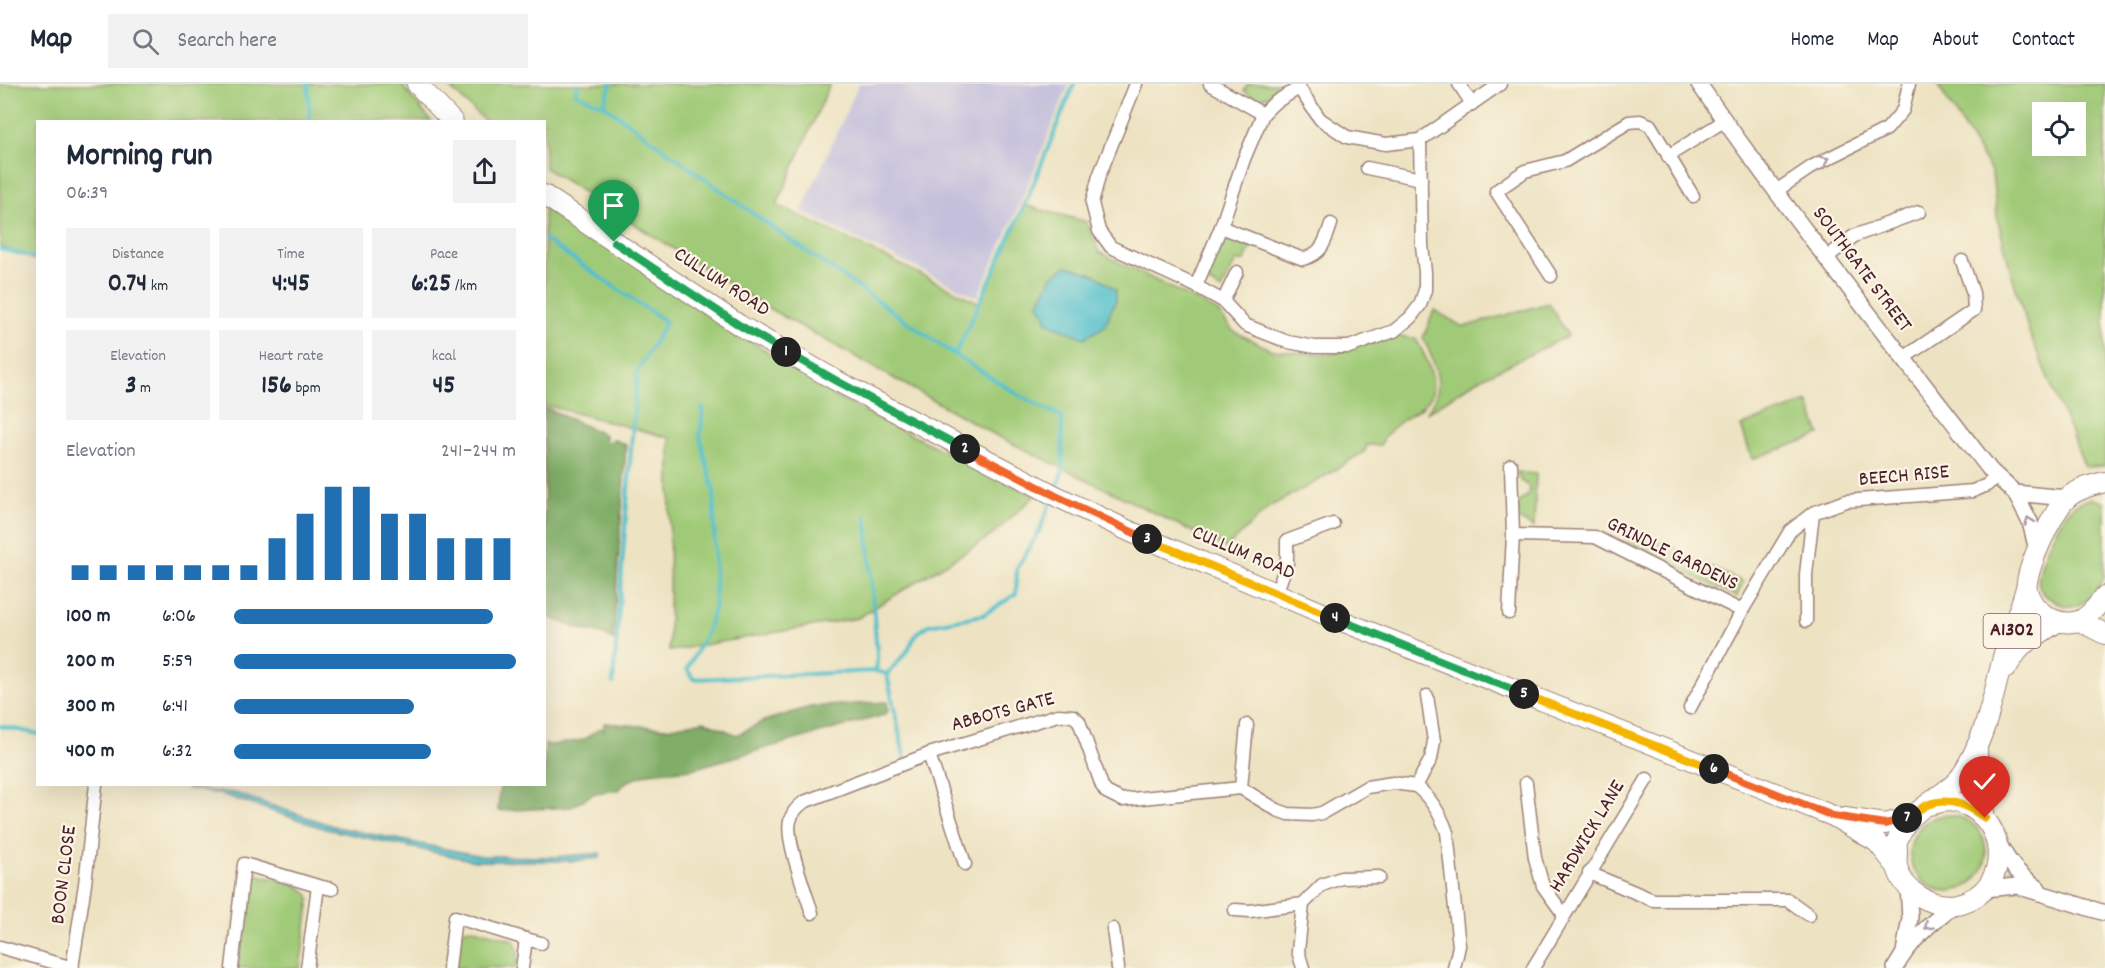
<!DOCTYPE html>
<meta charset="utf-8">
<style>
:root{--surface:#fff;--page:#f2f2f3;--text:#1f2937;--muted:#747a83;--line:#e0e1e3;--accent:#1f6fb2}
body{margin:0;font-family:Dekko,sans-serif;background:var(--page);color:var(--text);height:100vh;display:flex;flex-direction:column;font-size:22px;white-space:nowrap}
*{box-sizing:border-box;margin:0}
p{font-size:20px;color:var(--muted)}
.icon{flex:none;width:33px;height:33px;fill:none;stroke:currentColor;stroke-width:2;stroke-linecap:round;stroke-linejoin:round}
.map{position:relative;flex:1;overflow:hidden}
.drawer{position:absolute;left:36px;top:36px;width:510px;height:666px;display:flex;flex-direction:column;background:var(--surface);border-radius:0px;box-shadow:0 6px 24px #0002}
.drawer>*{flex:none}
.buttons{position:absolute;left:2032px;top:18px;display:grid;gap:12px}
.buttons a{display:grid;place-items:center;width:54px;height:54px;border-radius:0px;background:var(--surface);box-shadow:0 6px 24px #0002;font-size:30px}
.pin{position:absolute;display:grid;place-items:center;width:51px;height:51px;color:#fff;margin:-62px -26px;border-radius:50% 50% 50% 0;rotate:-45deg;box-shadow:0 0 6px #0007}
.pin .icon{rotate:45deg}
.km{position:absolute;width:30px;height:30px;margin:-15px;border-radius:50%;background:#222;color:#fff;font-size:16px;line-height:30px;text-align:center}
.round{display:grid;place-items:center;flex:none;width:63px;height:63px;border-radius:0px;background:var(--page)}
.head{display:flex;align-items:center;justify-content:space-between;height:102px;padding:0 30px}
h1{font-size:33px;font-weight:700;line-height:45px}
.stats{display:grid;grid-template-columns:repeat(3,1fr);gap:9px;height:102px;padding:6px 30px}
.stats div{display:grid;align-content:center;border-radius:0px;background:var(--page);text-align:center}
.stats b{font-size:26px;font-weight:700}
.stats small{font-size:16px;font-weight:400}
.stats p{font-size:16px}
.chart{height:168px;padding:12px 30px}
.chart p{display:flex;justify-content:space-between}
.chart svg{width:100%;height:108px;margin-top:6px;stroke:var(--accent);stroke-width:6}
ul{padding:0 30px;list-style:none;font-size:20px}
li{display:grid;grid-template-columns:96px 72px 1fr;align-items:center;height:45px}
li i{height:15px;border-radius:8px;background:var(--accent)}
header{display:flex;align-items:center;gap:36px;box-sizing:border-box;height:84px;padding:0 30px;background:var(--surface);border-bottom:2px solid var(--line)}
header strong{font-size:28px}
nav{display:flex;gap:33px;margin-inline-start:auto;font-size:21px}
.search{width:420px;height:54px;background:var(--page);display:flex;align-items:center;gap:15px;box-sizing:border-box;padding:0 21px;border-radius:0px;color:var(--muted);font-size:22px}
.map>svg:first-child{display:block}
.industrial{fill:#c4c0db}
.green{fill:#a0ca77;stroke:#757451;stroke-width:1.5;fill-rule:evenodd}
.forest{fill:#80ae68;stroke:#65664a;stroke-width:1.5}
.water{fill:#53c0cb;stroke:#4e707b;stroke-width:1.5}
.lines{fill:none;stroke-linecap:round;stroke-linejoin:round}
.stream{stroke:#53c0cb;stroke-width:4}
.minor-casing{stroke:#9c8177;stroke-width:15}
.tertiary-casing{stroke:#9c8177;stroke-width:18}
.primary-casing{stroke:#9c8177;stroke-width:22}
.trunk-casing{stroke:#9c8177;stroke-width:22}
.minor{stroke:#fff;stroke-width:12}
.tertiary{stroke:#fff;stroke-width:15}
.primary{stroke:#fff;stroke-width:20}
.trunk{stroke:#fff;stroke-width:20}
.oneway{stroke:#ae9aa0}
.split-1-casing{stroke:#fff;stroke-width:12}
.split-2-casing{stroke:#fff;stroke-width:12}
.split-3-casing{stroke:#fff;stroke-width:12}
.split-4-casing{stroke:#fff;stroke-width:12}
.split-5-casing{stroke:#fff;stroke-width:12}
.split-6-casing{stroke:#fff;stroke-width:12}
.split-7-casing{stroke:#fff;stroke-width:12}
.split-8-casing{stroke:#fff;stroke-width:12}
.split-1{stroke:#22a559;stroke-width:8}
.split-2{stroke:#22a559;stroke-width:8}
.split-3{stroke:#f0652b;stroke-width:8}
.split-4{stroke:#f5b400;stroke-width:8}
.split-5{stroke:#22a559;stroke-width:8}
.split-6{stroke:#f5b400;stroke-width:8}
.split-7{stroke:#f0652b;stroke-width:8}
.split-8{stroke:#f5b400;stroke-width:8}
.labels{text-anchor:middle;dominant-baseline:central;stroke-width:4.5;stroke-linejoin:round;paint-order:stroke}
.shield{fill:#fcf5e5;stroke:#7f5f63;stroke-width:1.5}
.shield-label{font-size:20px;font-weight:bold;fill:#4a1f2b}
.street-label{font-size:21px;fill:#4a1f2b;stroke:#fcf5e5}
</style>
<header>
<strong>Map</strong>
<div class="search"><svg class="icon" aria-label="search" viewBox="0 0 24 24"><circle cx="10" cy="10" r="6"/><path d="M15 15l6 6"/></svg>Search here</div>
<nav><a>Home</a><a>Map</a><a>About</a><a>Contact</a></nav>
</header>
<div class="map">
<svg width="2105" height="884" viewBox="0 0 2105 884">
<rect width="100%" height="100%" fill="#fcf5e5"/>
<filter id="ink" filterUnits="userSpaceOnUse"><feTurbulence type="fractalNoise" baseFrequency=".0167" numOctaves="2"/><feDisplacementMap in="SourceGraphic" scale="12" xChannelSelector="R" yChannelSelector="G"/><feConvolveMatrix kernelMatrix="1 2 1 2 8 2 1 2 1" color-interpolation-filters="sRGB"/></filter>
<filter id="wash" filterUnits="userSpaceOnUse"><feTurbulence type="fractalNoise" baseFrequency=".008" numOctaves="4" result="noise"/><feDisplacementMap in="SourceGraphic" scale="24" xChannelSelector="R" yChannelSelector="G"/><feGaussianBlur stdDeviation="1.35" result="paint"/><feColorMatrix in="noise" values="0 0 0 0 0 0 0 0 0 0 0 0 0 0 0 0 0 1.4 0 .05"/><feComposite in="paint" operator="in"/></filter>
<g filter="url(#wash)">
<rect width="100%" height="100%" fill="#ede3c3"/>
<polygon class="industrial" points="859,0 1069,0 1020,120 977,213 801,128"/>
<g class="green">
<polygon points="0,0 401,0 431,37 38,38 37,177 0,162"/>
<path d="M446,0H830L777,121L980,219L1023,121L1087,138L1099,168L1217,227L1233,247L1272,266L1328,271L1391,251L1416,255C1425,272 1441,298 1428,317C1423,324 1413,329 1406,334C1395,342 1386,349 1380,361H1367L1365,367L1319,396L1269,423L1226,464L999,353L761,220L545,84L544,38L485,37Z"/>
<polygon points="1248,0 1283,0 1270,11 1257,16 1244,7"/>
<path d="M1937,0H2105V382L2085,383L2029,248L2011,188L1997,133L1992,89ZM2043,28H2076V62H2043Z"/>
<polygon points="544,120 837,314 1035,412 991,452 858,534 669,567 670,354 545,321"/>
<polygon points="1229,153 1251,162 1245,177 1236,177 1221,206 1209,199 1207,189 1219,158"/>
<path d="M1549,219L1568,252L1476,297L1426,329C1448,306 1435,278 1423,254L1434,226L1463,243Z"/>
<polygon points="1808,318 1820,351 1752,375 1741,342"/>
<polygon points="1517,388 1536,390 1534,444 1517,434 1518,419 1529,410 1529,403 1520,396"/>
<path d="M2091,415L2105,418C2105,433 2105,482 2104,493C2098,509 2081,527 2063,521C2054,518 2041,511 2039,501C2035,484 2059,437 2070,425C2076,419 2083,416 2091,415Z"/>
<polygon points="1622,458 1668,459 1691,475 1743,498 1737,513"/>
<circle cx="1948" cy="769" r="38"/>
<path d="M259,791C274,796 304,798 310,814L300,884H238L247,799L251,792Z"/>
<path d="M470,844L513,856C521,864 517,874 516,884H455L462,846Z"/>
</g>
<g class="forest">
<polygon points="544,323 605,351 605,357 609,358 613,355 626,361 613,556 602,550 577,544 545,532"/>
<polygon points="887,618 888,627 884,631 692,685 648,689 626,698 619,706 595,709 571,723 498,727 500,701 544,700 545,660 551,661 583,656 600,644 604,646 604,639 666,644 704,637 737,651 764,637 810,623"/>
</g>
<g class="water">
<polygon points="1067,182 1096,191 1116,206 1116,216 1104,243 1084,254 1048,239 1039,219 1052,192"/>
<polygon points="186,704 235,709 336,743 481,772 555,773 600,769 600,774 574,777 475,777 326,745 224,711"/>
</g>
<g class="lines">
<g class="stream">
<polyline points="308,0 310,38"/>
<polyline points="577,0 576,10 604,21 759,134 955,271 1019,311 1062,333 1063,386 1056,405"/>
<polyline points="604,21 611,0"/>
<polyline points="544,155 666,238 637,288 613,599"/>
<polyline points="0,165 38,174"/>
<polyline points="955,271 1023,125 1074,0"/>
<polyline points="703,324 700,353 714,408 715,521 707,548 687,585 693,595 876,587 887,590 906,569 917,549 929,541 983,531 1016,510 1017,484 1039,448 1051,417"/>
<path d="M866,432C870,469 872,507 875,545C876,562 879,569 876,587"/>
<polyline points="887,590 905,677"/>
<polyline points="0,642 38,650"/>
</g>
</g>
</g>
<g filter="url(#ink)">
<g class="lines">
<g class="minor-casing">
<g id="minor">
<polyline points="1136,0 1099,92 1092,119 1099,147 1111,163 1196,202 1223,217 1245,241 1288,258 1315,263 1349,263 1394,247 1410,234 1420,221 1425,206 1425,188 1422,161 1420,56"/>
<polyline points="1210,0 1263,30"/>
<polyline points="1299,0 1299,4 1320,35 1347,53 1386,60 1420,56 1500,0"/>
<polyline points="1459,0 1472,20"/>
<polyline points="1668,72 1724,37"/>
<polyline points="1367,84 1421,95"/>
<polyline points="1776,107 1813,82 1887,45 1903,26 1909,0"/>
<path d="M1221,143L1303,175C1322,170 1325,158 1331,140"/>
<polyline points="1825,175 1854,152 1919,128"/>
<polyline points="1551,192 1496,107 1525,87 1565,77 1629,38 1640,37 1650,41 1693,112"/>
<polyline points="1196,202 1221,143 1244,75 1263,30 1274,19 1299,4"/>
<polyline points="1223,217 1237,188"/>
<polyline points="1902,275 1974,226 1973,209 1962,177"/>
<polyline points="1513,451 1595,453 1742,527"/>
<polyline points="1276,510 1287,479 1287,457 1333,440"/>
<polyline points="1509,529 1513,451 1511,381"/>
<polyline points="1806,537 1806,490 1813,429"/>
<path d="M1427,612L1434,657L1431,675L1416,702C1431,714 1440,729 1447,748L1459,862L1454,884"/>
<polyline points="1690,624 1742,527 1790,447 1813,429 1846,417 1973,407 1987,401 1996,393"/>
<polyline points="929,670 965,780"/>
<polyline points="1526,699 1535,774 1543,802 1564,831"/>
<polyline points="1241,704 1247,641"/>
<polyline points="1589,789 1653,816 1788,816 1809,831"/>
<polyline points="318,802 332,805"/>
<polyline points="1235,826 1250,827 1303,820"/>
<path d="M812,829C806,809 785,755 790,737C792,728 797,723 804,718L929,670L1058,631L1073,632L1079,637L1102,702L1106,708L1122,716L1241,704L1277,726L1288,730L1312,731L1322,729L1367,703L1393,699L1416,702"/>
<polyline points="1113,845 1118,884"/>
<polyline points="526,855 541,859"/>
<polyline points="0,863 73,884"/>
<polyline points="72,884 85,800 96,700"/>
<polyline points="232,884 244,780 318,802 307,884"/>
<polyline points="449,884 455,833 526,855 522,884"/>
<polyline points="1303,884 1298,867 1303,820 1322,801 1341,794 1379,793"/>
<polyline points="1533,884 1647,695"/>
</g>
</g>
<g class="tertiary-casing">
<g id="tertiary">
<path d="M1699,0C1791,133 1892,259 1991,387L2015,409L2066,414"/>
<polyline points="2015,409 2030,438 2037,466"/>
<path d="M1998,758C2010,781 2017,789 2038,804"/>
<polyline points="1984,805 2017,802 2105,829"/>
<polyline points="1904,868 1910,834 1908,803"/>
<path d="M1895,884C1910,857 1931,838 1956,820"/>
</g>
</g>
<g class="primary-casing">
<g id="primary">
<polyline points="417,0 453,38"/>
<polyline points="544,111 739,241 837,297 1056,412 1131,448 1327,531 1833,732 1877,758 1897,783"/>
<polyline points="2006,584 2021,562 2057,538"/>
<polyline points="1977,662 1978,698 1985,734"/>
<path d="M1928,721C1935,720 1943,717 1950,717C2009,724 2016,808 1957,820C1932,824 1902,808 1897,782C1896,778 1897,773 1897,768C1897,764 1896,759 1898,755C1906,732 1926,722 1944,708C1949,704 1955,700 1958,696C1984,660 1993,615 2003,573C2009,549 2020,527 2026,504"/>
<polyline points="1845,734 1885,740 1909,734"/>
</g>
</g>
<g class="trunk-casing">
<g id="trunk">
<path d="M2105,398C2092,401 2077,405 2067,414C2054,425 2023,490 2027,506C2032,528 2057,543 2078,537C2088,534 2098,521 2105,512"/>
<polyline points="2079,537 2105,550"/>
</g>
</g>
<use href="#minor" class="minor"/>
<use href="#tertiary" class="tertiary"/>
<use href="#primary" class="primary"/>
<use href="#trunk" class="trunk"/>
</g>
<defs><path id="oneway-chevron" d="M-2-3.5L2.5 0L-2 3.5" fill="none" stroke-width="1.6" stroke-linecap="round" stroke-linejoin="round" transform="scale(1.5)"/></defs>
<g class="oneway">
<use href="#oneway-chevron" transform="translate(1825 76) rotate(-27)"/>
<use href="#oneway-chevron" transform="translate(2029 437) rotate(-111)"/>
<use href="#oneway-chevron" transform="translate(1928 842) rotate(137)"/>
</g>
</g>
<g class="lines" filter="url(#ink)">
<g class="split-1-casing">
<polyline id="split-1" points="614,158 739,241 786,268"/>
</g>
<g class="split-2-casing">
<polyline id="split-2" points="786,268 837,297 965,365"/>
</g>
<g class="split-3-casing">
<polyline id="split-3" points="965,365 1056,412 1147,455"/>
</g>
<g class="split-4-casing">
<polyline id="split-4" points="1147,455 1335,534"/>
</g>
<g class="split-5-casing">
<polyline id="split-5" points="1335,534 1524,610"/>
</g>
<g class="split-6-casing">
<polyline id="split-6" points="1524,610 1714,685"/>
</g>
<g class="split-7-casing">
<polyline id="split-7" points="1714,685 1833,732 1885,740 1907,734"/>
</g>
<g class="split-8-casing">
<path id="split-8" d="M1907,734C1914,731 1920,724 1927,721C1949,712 1968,722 1985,734"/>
</g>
<use href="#split-1" class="split-1"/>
<use href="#split-2" class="split-2"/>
<use href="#split-3" class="split-3"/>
<use href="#split-4" class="split-4"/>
<use href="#split-5" class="split-5"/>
<use href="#split-6" class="split-6"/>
<use href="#split-7" class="split-7"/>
<use href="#split-8" class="split-8"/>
</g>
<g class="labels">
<rect class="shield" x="1983.5" y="530" width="57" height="34" rx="4.5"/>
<g class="shield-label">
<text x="2012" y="547">A1302</text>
</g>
<g class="street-label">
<text transform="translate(1861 186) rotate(53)">SOUTHGATE STREET</text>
<text transform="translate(721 199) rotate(33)">CULLUM ROAD</text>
<text transform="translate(1904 393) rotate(-5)">BEECH RISE</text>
<text transform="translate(1243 470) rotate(23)">CULLUM ROAD</text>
<text transform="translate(1672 471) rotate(26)">GRINDLE GARDENS</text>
<text transform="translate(1003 629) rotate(-15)">ABBOTS GATE</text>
<text transform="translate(1588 753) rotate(-59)">HARDWICK LANE</text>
<text transform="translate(65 791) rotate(-83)">BOON CLOSE</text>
</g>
</g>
</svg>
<div class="buttons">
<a><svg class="icon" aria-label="locate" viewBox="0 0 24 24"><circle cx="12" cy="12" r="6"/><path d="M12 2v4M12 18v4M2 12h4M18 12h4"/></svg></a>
</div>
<div class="pin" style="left:614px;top:158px;background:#1e9e55"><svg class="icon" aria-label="arrive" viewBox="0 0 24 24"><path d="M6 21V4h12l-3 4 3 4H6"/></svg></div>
<div class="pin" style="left:1985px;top:734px;background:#d93025"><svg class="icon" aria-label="check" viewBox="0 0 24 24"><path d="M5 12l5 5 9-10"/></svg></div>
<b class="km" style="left:786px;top:268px">1</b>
<b class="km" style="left:965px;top:365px">2</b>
<b class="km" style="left:1147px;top:455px">3</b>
<b class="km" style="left:1335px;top:534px">4</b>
<b class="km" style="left:1524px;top:610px">5</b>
<b class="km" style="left:1714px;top:685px">6</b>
<b class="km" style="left:1907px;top:734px">7</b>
<section class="drawer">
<div class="head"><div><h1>Morning run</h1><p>06:39</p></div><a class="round"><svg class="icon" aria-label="share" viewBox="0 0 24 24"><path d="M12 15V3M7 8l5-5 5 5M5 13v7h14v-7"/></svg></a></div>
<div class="stats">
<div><p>Distance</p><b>0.74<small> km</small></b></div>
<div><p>Time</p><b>4:45</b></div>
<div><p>Pace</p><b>6:25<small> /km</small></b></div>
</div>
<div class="stats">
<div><p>Elevation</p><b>3<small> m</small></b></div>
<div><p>Heart rate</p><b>156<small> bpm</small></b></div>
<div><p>kcal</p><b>45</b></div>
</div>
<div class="chart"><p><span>Elevation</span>241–244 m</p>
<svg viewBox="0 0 160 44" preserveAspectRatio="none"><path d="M5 44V38M15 44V38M25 44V38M35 44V38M45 44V38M55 44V38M65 44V38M75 44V27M85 44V17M95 44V6M105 44V6M115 44V17M125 44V17M135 44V27M145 44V27M155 44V27"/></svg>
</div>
<ul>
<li><b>100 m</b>6:06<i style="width:92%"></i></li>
<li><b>200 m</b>5:59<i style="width:100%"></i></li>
<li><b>300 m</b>6:41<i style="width:64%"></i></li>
<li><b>400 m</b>6:32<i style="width:70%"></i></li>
</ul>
</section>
</div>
